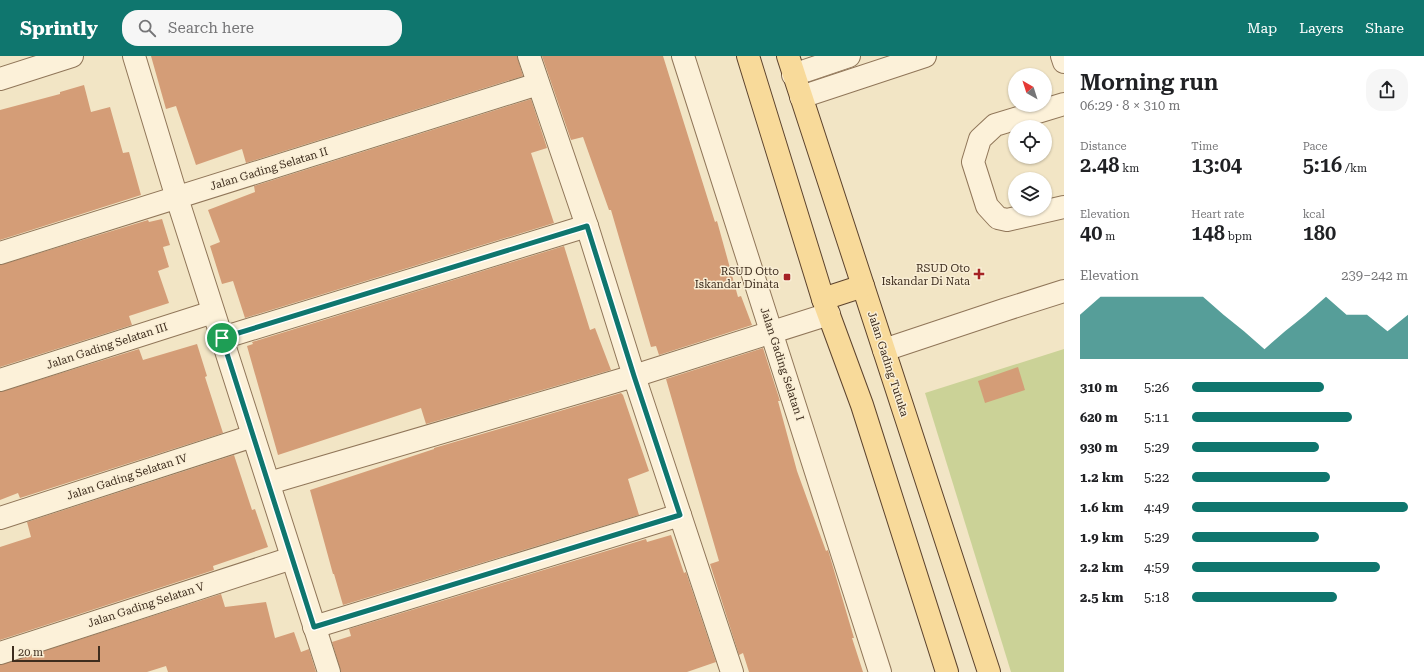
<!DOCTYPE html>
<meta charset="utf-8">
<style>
:root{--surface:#fff;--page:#f6f6f6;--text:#202124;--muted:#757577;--accent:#0f766e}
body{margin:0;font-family:"Roboto Serif",serif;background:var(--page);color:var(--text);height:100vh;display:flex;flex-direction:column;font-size:15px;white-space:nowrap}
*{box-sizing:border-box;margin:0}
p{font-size:13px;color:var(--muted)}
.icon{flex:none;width:22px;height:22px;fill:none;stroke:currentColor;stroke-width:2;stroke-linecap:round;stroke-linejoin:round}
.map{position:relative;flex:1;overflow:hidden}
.panel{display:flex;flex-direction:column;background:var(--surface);width:360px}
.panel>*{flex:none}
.needle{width:26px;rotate:321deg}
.buttons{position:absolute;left:1008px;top:12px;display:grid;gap:8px}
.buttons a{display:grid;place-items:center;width:44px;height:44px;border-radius:50%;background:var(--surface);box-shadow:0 1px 3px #0004;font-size:20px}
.scale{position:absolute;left:12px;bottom:10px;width:88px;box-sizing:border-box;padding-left:4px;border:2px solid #3e2d1e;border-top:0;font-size:11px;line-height:14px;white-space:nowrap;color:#3e2d1e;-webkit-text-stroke:3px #f9eed5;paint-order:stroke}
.pin{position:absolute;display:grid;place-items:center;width:34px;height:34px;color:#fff;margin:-17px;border:2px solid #fff;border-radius:50%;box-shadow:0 1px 4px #0007}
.round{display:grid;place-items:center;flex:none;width:42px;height:42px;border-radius:16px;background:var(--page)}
.summary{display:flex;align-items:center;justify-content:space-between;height:68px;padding:0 16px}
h1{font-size:22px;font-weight:600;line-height:30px}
.figures{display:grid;grid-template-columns:repeat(3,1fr);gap:6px;height:68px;padding:4px 16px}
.figures div{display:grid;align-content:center}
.figures b{font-size:20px;font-weight:600}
.figures small{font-size:11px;font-weight:400}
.figures p{font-size:11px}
.chart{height:112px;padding:8px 16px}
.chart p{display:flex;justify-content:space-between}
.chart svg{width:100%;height:72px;margin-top:4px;fill:var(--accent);opacity:.7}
ul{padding:0 16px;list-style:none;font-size:13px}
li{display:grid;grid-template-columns:64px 48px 1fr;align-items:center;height:30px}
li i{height:10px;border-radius:5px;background:var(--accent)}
header{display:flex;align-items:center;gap:24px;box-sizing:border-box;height:56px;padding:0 20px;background:var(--accent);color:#fff}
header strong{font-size:19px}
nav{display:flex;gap:22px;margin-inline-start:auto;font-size:14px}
.search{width:280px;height:36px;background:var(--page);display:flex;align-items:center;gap:10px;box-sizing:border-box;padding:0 14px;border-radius:16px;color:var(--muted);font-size:15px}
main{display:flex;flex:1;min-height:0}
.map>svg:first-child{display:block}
.green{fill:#cbd297}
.building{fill:#d49d77}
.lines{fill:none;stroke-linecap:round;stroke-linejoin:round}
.minor-casing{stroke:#907659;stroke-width:24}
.major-casing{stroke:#5d432d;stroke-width:24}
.minor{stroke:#fcf1d9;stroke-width:22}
.major{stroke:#f8da9a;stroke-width:22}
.route-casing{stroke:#fff;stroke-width:8}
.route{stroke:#0f766e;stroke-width:5}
.poi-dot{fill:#a52224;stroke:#f9eed5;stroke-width:1.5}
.labels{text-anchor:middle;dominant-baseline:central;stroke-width:3;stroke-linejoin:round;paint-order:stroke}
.street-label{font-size:11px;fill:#3e2d1e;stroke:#f9eed5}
.poi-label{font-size:11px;fill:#3e2d1e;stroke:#f9eed5;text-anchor:end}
</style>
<header>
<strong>Sprintly</strong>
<div class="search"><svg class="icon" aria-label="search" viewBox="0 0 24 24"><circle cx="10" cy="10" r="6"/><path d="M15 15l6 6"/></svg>Search here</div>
<nav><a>Map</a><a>Layers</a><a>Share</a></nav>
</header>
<main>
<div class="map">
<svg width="1064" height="616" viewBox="0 0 1064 616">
<rect width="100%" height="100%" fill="#f2e5c5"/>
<polygon class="green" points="1064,293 1064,616 1011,616 925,337"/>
<g class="building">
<polygon points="151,0 517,0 523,20 246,107 242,93 196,109 176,50 166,53"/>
<polygon points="542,0 663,0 715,166 717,165 738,241 741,240 752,269 659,299 656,290 651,291 611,154 609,154 583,81 571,84"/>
<polygon points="84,29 91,56 110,51 123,97 129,96 141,139 0,184 0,54 60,38 60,36"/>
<polygon points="531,43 547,92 531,97 554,167 245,262 233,225 222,228 210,190 220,186 208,154 255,136 254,130"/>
<polygon points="162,163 170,189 163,191 169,211 158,215 169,247 129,260 132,269 0,311 0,209 148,164 149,166"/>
<polygon points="564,190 590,274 595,272 611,314 426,368 421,352 278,399 247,290 253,288 252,286"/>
<polygon points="197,288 207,320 205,321 223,377 20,442 18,437 0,444 0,336 139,293 143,304"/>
<polygon points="763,292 780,345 778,345 797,415 826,495 828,494 854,582 852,582 863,616 749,616 743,597 739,599 710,508 719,505 666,323"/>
<polygon points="1018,311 1025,334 985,347 978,325"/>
<polygon points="621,337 623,339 649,415 628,423 639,459 343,549 334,518 333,518 310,434 434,393 434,392"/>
<polygon points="234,399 252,454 255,453 268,491 213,510 214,514 0,584 0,491 31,481 27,466"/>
<polygon points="671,479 684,517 686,516 716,606 687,616 341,616 332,586 351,580 349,573 646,483 647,486"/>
<polygon points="221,538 225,551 266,546 275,582 294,576 301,596 309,593 316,616 168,616 166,610 147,616 0,616 0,609"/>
</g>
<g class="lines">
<g class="minor-casing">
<g id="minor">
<polyline points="134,0 177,142 329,616"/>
<polyline points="529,0 587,170 634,320 732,616"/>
<polyline points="683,0 880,616"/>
<polyline points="1062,0 1064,6"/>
<polyline points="793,19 849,0"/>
<polyline points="0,23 72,0"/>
<polyline points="801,41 925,0"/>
<polyline points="1064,48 995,69 980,83 973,106 987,150 998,162 1007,164 1064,151"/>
<polyline points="0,197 538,28"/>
<polyline points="222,282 587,170"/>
<polyline points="884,294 1004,254 1064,235"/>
<polyline points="0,324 213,256"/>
<polyline points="269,427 634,320 829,258"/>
<polyline points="0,462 253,380"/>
<polyline points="314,571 680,459"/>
<polyline points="0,597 292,502"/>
</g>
</g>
<g class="major-casing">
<g id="major">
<polyline points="748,0 823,243 862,349 947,616"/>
<polyline points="788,0 989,616"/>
<polyline points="823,243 863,230"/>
</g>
</g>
<use href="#minor" class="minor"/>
<use href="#major" class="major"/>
</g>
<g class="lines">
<g class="route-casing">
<polygon id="route" points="587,170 634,320 680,459 314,571 222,282"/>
</g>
<use href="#route" class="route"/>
</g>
<g class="poi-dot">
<path d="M977 212h4v4h4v4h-4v4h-4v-4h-4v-4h4z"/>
<rect x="783" y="217" width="8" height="8" rx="2"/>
</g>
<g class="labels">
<g class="street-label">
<text transform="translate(269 113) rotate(-17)">Jalan Gading Selatan II</text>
<text transform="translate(107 290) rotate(-18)">Jalan Gading Selatan III</text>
<text transform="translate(782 308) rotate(72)">Jalan Gading Selatan I</text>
<text transform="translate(888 308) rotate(72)">Jalan Gading Tutuka</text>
<text transform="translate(127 421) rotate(-18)">Jalan Gading Selatan IV</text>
<text transform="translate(146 549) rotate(-18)">Jalan Gading Selatan V</text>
</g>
<g class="poi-label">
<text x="970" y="212">RSUD Oto<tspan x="970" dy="13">Iskandar Di Nata</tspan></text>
<text x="779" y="215">RSUD Otto<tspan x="779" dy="13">Iskandar Dinata</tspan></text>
</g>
</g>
</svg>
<div class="buttons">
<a><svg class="needle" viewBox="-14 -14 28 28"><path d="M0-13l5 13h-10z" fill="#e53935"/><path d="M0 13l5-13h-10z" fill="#757577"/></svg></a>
<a><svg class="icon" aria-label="locate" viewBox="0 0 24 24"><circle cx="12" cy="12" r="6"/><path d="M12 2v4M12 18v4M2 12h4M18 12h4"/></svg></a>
<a><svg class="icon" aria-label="layers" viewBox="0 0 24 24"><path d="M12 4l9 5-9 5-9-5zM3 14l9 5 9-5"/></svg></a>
</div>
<div class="scale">20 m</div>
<div class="pin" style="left:222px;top:282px;background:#1e9e55"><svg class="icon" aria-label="arrive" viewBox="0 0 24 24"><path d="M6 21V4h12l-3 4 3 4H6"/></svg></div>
</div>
<section class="panel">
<div class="summary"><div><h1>Morning run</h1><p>06:29 · 8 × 310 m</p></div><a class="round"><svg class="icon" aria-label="share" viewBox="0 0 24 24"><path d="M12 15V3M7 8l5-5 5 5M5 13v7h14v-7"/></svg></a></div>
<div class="figures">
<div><p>Distance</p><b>2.48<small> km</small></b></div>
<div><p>Time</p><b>13:04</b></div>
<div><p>Pace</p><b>5:16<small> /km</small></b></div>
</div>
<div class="figures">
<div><p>Elevation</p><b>40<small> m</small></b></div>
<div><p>Heart rate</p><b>148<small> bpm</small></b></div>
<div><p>kcal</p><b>180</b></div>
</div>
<div class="chart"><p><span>Elevation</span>239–242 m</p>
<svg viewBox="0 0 160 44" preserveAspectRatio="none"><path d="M0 44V17L10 6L20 6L30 6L40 6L50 6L60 6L70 17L80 27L90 38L100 27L110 17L120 6L130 17L140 17L150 27L160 17V44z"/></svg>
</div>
<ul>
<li><b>310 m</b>5:26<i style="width:61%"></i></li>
<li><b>620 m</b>5:11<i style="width:74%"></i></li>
<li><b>930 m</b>5:29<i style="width:59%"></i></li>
<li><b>1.2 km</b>5:22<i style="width:64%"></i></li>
<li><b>1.6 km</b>4:49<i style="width:100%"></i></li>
<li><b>1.9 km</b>5:29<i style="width:59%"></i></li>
<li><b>2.2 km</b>4:59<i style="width:87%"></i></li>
<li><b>2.5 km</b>5:18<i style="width:67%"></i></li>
</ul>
</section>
</main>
